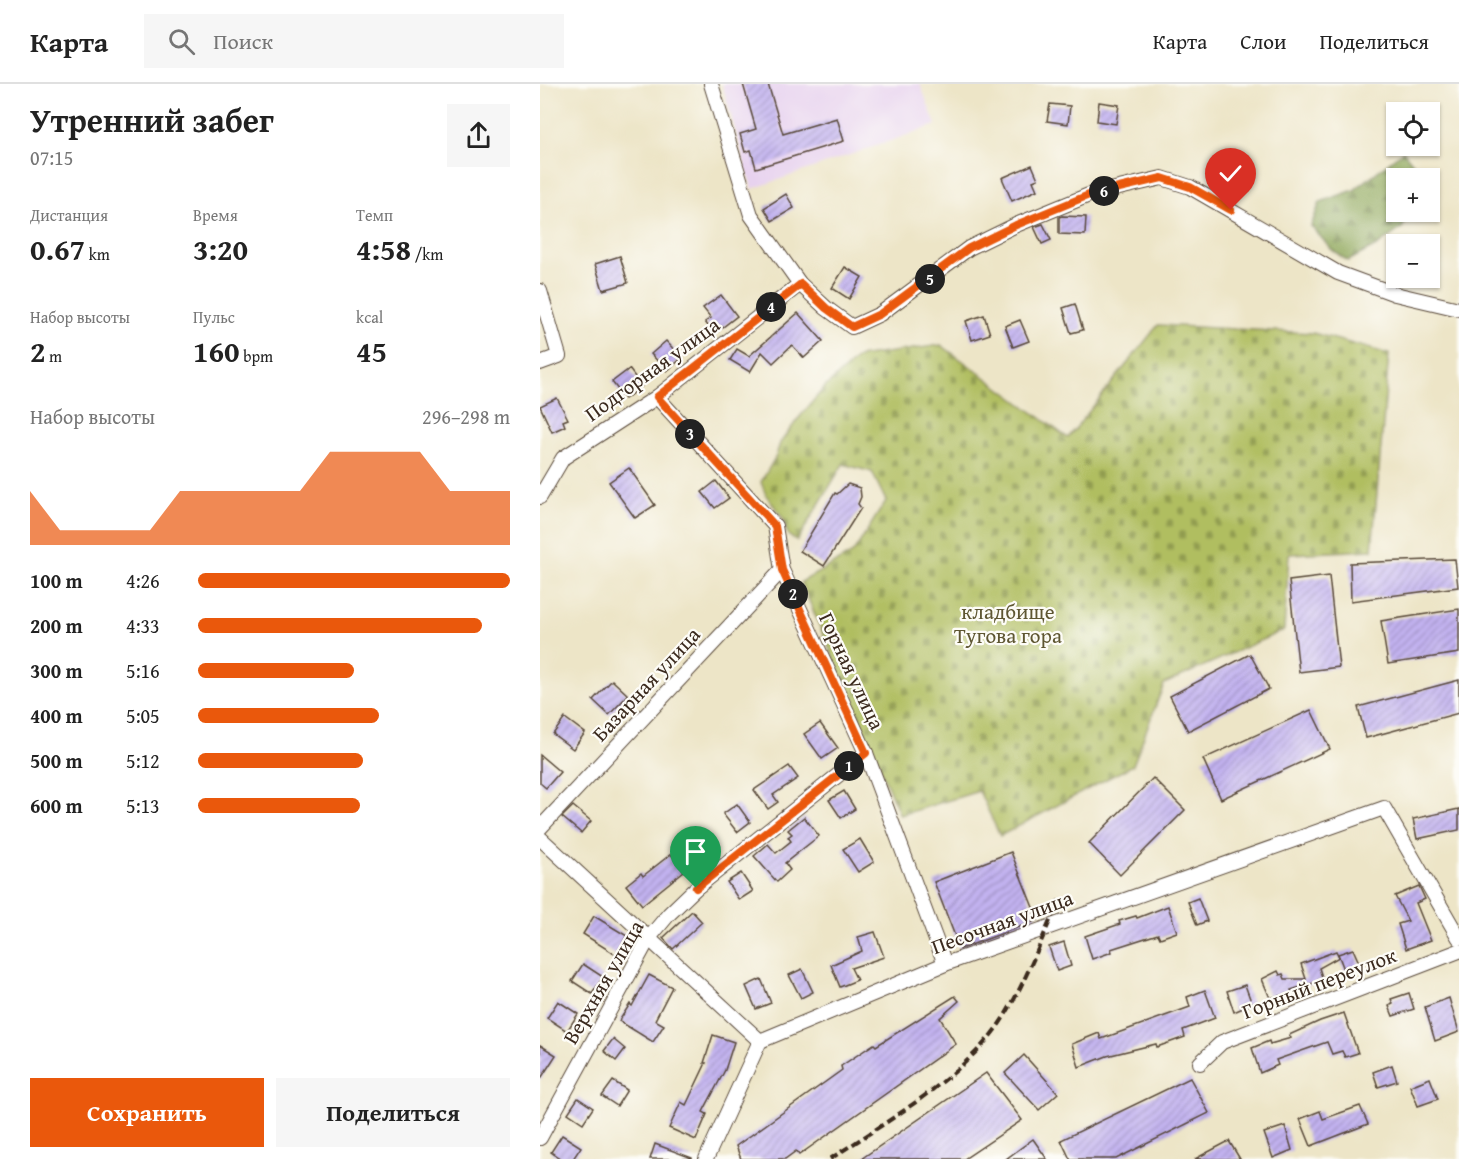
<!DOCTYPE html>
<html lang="ru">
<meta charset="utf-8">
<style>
:root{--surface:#fff;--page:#f6f6f6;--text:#222;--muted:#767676;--line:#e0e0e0;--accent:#ea580c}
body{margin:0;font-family:"Gentium Book Plus",serif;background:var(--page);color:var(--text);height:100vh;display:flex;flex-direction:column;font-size:22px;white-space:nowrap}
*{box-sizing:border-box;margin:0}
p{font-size:20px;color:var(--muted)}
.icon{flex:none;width:33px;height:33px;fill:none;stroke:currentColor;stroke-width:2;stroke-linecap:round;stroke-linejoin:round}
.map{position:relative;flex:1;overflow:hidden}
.details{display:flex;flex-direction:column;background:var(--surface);width:540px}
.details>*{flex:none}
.controls{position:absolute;left:846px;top:18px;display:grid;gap:12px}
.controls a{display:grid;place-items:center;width:54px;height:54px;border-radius:0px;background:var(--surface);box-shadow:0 2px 4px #0004;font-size:30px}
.pin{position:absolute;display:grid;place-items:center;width:51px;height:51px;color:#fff;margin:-62px -26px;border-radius:50% 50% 50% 0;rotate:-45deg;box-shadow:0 0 6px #0007}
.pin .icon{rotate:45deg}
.km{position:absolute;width:30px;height:30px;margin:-15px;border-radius:50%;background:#222;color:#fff;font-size:16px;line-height:30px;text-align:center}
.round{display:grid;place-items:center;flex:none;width:63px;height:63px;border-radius:0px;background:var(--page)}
.headline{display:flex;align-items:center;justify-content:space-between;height:102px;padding:0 30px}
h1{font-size:33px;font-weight:600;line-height:45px}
.stats{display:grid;grid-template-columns:repeat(3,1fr);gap:9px;height:102px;padding:6px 30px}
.stats div{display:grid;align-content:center}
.stats b{font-size:30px;font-weight:600}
.stats small{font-size:16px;font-weight:400}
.stats p{font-size:16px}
.chart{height:168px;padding:12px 30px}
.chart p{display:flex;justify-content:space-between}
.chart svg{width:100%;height:108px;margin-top:6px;fill:var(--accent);opacity:.7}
.cta{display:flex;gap:12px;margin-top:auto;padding:12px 30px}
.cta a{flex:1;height:69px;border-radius:0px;background:var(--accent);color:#fff;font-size:24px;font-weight:600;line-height:69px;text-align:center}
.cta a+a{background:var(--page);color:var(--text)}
ul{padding:0 30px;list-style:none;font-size:20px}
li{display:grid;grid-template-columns:96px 72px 1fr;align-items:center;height:45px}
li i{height:15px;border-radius:8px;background:var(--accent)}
header{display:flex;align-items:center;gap:36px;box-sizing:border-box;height:84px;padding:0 30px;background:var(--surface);border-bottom:2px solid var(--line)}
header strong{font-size:28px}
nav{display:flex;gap:33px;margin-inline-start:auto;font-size:21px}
.search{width:420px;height:54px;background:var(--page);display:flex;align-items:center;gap:15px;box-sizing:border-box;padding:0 21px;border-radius:0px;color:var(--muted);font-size:22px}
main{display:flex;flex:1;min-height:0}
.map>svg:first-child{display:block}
.built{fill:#e7d2ef}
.forest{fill:url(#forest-firs);stroke:#64683a;stroke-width:1.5}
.cemetery{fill:url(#cemetery-stones);stroke:#767440;stroke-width:1.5}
.building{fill:url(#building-hatch)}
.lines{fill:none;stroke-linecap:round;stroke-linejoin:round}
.minor-casing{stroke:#564637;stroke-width:16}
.minor{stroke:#fff;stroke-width:14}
.rail{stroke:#3b2a1e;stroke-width:4;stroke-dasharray:9 4.5;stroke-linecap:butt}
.route-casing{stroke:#fff;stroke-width:12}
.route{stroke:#ea580c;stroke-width:8}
.labels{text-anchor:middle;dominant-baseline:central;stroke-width:4.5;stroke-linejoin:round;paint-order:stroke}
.street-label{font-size:21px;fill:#3b2a1e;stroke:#fdfcf7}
.park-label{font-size:21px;fill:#5e5632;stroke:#fdfcf7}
</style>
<header>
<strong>Карта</strong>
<div class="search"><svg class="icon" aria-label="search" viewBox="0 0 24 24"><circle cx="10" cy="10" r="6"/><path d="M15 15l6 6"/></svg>Поиск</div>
<nav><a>Карта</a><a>Слои</a><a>Поделиться</a></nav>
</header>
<main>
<section class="details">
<div class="headline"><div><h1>Утренний забег</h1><p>07:15</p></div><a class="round"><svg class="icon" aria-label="share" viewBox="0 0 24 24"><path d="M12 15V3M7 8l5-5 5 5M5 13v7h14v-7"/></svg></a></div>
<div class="stats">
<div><p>Дистанция</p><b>0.67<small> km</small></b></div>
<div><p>Время</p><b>3:20</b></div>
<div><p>Темп</p><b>4:58<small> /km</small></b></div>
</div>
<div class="stats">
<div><p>Набор высоты</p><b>2<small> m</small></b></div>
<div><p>Пульс</p><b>160<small> bpm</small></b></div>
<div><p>kcal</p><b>45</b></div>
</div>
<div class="chart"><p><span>Набор высоты</span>296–298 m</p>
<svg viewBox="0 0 160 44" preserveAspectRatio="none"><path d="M0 44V22L10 38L20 38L30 38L40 38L50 22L60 22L70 22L80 22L90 22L100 6L110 6L120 6L130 6L140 22L150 22L160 22V44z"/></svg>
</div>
<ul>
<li><b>100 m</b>4:26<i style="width:100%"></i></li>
<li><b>200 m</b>4:33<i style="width:91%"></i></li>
<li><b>300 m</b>5:16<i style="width:50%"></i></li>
<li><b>400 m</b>5:05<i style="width:58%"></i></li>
<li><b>500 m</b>5:12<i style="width:53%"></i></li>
<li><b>600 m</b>5:13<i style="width:52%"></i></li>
</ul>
<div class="cta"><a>Сохранить</a><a>Поделиться</a></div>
</section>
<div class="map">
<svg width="919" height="1075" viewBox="0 0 919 1075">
<defs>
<pattern id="forest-firs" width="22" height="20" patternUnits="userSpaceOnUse" patternTransform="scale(1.5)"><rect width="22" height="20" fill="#8ca557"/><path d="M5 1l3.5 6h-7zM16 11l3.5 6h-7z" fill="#748747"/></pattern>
<pattern id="cemetery-stones" width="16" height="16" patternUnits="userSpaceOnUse" patternTransform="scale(1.5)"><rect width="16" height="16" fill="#b0be61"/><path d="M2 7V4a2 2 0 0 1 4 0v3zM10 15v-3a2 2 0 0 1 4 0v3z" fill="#909b4f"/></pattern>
<pattern id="building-hatch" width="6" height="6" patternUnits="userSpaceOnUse" patternTransform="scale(1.5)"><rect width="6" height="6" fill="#c2b2f0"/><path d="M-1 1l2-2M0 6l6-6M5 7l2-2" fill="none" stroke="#9f91c2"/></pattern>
</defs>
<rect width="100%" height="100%" fill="#fdfcf7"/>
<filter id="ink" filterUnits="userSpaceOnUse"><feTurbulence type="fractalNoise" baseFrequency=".0167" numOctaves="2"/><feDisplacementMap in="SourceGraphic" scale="12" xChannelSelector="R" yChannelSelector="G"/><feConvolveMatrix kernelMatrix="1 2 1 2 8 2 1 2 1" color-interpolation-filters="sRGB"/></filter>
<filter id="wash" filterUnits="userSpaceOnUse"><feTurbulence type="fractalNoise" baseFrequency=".008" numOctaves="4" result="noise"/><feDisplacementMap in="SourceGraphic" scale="24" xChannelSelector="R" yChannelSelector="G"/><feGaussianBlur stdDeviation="1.35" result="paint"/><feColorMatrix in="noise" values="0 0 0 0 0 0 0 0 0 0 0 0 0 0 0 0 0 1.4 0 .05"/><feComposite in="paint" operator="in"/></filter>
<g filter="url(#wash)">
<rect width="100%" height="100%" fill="#ede5c7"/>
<polygon class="built" points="182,0 380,0 396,41 212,105"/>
<polygon class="forest" points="863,67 878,86 878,94 856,94 856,128 871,128 862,144 838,161 808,177 792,166 771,142 780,118 814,106"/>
<polygon class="cemetery" points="618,241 773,249 849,270 832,466 749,470 744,546 624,600 593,681 460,752 439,707 360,731 261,498 313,469 346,417 332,388 303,380 257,457 248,451 243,434 226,411 221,398 236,372 240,359 258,335 284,304 318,273 401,261 528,354"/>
<g id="blocks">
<g class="building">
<polygon points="203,0 228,0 243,50 297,34 304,57 216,84 211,66 205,68 200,50 216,45"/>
<polygon points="559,18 579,21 576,40 557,37"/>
<polygon points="510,20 530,22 528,40 507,37"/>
<polygon points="492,81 498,95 493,97 497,106 472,117 462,94"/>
<polygon points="246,110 254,124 232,137 224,124"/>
<polygon points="522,132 546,133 545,151 519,150 519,133"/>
<polygon points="503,140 511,156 502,160 494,143"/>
<polygon points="80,172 88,199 63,206 55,180"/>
<polygon points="305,183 322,193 309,215 292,204"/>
<polygon points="181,211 197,232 174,250 165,238 171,234 163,224"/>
<polygon points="535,220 543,246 531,249 523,224"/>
<polygon points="258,229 283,257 264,274 252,261 233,279 222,268 210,288 190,276 197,265 209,272"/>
<polygon points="444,231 450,250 432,256 426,237"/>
<polygon points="480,236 489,257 473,263 465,242"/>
<polygon points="126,257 142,274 127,287 111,270"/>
<polygon points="89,285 102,302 85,315 72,298"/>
<polygon points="17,314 28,335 23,337 25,342 12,348 0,322"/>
<polygon points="89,384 115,421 95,434 69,398"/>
<polygon points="176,397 189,414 175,424 162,408"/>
<polygon points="308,400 320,404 321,413 318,420 321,424 284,482 260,467 295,409 297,410"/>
<polygon points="915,475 918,503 811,517 810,479"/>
<polygon points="789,492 799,583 759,588 749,497"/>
<polygon points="919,525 919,569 848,580 841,537"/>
<polygon points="710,570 729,605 648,647 630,612"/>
<polygon points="72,596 88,611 69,631 53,616"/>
<polygon points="919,596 919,629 826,654 818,623"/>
<polygon points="771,626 790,665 681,715 663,675"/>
<polygon points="25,634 45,649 33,665 13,650"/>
<polygon points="280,639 298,664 282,675 264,650"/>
<polygon points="0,671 20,688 6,704 0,699"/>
<polygon points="249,682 258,694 233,711 238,718 228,725 214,706"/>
<polygon points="613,694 645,726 580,791 549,759"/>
<polygon points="304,707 315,725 301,734 289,716"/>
<polygon points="197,720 210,738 197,748 183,730"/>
<polygon points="33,722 51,737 41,749 22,733"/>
<polygon points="919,725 919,746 877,755 873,735"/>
<polygon points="264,733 279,752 245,779 250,786 237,798 214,772 228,760 236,769 251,757 248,753 252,750 248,746"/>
<polygon points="154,746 171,764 161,773 144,755"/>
<polygon points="320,755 334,778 318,788 303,765"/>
<polygon points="471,768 498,836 420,865 394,798"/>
<polygon points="131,770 144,787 102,821 86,801 101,789 103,792"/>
<polygon points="201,789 213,807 199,816 187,798"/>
<polygon points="879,802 885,815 876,819 891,856 866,865 858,840 868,837 855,812"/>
<polygon points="658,814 667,837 657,841 648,818"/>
<polygon points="628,822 637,848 620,854 618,850 571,865 572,868 552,875 545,852 580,840 579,837 596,832 597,834"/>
<polygon points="152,827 162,838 133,865 123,854"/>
<polygon points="54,832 87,852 76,871 43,850"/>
<polygon points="335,848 344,873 311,884 317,896 300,903 291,881 322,867 318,853"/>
<polygon points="524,858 531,882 517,887 509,863"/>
<polygon points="813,865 821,883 805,888 798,870"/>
<polygon points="796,867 799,873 779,884 783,896 751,906 752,909 730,914 722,895 738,887 740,891 743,890 745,895 766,895 761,880"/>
<polygon points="43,880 63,893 52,910 32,897"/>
<polygon points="262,885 273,908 261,914 249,891"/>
<polygon points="109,891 132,903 115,936 124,941 113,958 79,937 90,920 92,922"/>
<polygon points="221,895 231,919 216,925 206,902"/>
<polygon points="705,901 712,920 694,928 687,907"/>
<polygon points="665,906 675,934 643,946 645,953 617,963 616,960 567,972 539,983 532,960 559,949 561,955 650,923 647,913"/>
<polygon points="869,909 874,925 853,932 849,922 853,920 851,915"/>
<polygon points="415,912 419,917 400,934 416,960 259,1071 256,1067 245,1075 201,1075 196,1062 302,986 301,982 334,960 336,962"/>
<polygon points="909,914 919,948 895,957 885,923"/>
<polygon points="18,917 38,930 27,947 7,934"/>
<polygon points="804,929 818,969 805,973 802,967 792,970 787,958 736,976 738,981 720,989 712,964 729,957 730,960 751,954 749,951 780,937"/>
<polygon points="173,951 194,958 185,986 163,1028 167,1030 156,1056 129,1044 141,1018 146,1021 166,979 164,979"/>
<polygon points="73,955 85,965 76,977 64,967"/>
<polygon points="0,961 16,971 0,996"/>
<polygon points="484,971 518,1009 499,1026 465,989"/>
<polygon points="852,981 857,997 838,1003 833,988"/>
<polygon points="446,989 482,1036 424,1075 321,1075"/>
<polygon points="650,994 669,1029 576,1075 530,1075 521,1056"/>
<polygon points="890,994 898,1015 878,1022 870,1002"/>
<polygon points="73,997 87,1006 77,1022 62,1012"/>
<polygon points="38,1014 53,1024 43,1039 28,1029"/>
<polygon points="820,1022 828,1040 771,1062 760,1035 780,1027 783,1035"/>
<polygon points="745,1042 752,1066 733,1074 724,1049"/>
<polygon points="22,1051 41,1063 33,1075 21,1075 11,1068"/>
<polygon points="493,1055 507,1075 466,1075"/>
<polygon points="689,1057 700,1075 655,1075"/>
<polygon points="115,1060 152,1074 152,1075 110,1075"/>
</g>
</g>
</g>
<g filter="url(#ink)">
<use href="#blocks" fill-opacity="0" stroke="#564637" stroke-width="1.5"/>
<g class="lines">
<g class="minor-casing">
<g id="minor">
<polyline points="171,0 211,131 260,200 286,224 312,243 340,230 429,164 476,141 549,111 622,94 650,103 798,189 855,210 919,225"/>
<polyline points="0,207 19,272 0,279"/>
<polyline points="117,313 235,442 242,486 326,669 405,880"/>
<polyline points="0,413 23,374 117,313 260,200"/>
<polyline points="0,744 242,486"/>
<polyline points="0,754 220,957"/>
<polyline points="660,979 682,958 919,867"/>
<polyline points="0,1054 109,854 129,830 156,804 326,669"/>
<polyline points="166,1075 220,957 405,880 844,724 919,854"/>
</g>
</g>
<use href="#minor" class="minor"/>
<path class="rail" d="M290,1075C345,1039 423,993 460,939C483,905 502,854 519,816"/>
</g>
</g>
<g class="lines" filter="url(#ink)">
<g class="route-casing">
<polyline id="route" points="156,804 326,669 242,486 235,442 117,313 261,200 286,224 312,243 340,230 429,164 476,141 549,111 622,94 650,103 691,126"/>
</g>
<use href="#route" class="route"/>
</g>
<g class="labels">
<g class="street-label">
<text transform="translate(112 285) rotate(-36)">Подгорная улица</text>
<text transform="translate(312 587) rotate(65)">Горная улица</text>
<text transform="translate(106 600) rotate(-47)">Базарная улица</text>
<text transform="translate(462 838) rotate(-20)">Песочная улица</text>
<text transform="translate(63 898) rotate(-60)">Верхняя улица</text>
<text transform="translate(779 899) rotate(-21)">Горный переулок</text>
</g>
<g class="park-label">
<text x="468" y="527">кладбище<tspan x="468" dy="24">Тугова гора</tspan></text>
</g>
</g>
</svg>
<div class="controls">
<a><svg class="icon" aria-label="locate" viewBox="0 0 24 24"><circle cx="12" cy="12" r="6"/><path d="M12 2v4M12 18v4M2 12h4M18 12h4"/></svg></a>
<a>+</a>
<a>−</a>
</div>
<div class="pin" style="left:156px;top:804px;background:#1e9e55"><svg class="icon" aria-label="arrive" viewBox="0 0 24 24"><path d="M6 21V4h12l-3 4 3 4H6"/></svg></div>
<div class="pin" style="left:691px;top:126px;background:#d93025"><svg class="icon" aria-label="check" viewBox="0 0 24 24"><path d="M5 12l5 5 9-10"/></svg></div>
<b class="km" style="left:309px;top:682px">1</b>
<b class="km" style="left:253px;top:510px">2</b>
<b class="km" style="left:150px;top:350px">3</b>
<b class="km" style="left:231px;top:223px">4</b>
<b class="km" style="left:390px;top:195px">5</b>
<b class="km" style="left:564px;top:107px">6</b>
</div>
</main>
